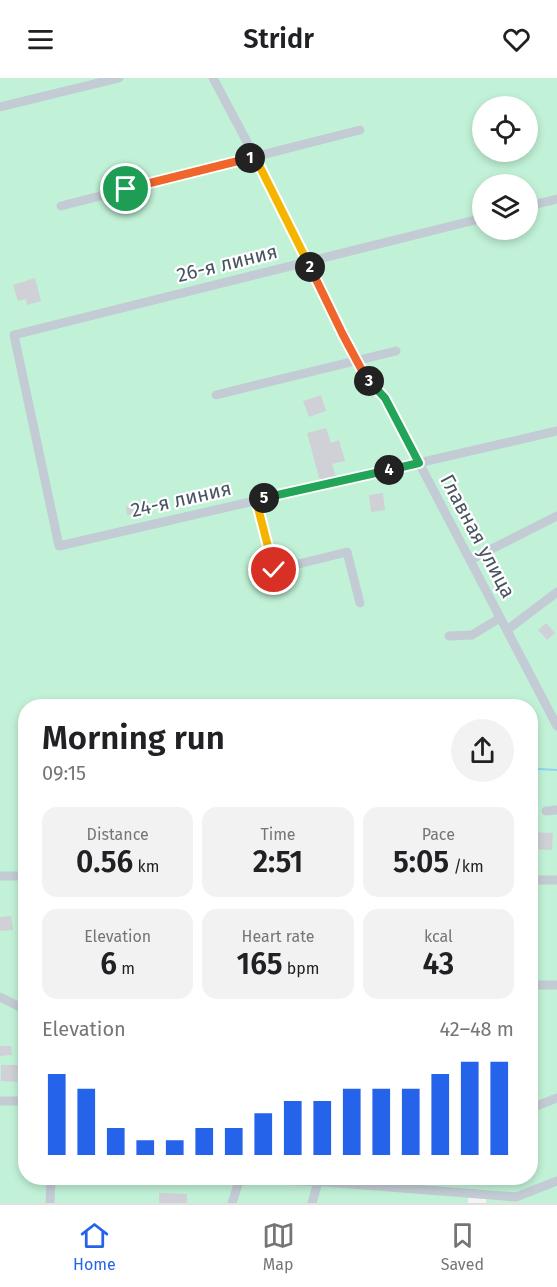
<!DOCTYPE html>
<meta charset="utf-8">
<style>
:root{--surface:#fff;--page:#f2f2f2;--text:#202124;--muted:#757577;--line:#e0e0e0;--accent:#2563eb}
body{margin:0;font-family:"Fira Sans",sans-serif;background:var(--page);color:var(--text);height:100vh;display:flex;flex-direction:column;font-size:22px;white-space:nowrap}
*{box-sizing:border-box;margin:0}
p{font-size:20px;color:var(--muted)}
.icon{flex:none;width:33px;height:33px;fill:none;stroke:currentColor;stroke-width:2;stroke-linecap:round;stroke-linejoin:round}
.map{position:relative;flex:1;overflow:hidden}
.side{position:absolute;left:18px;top:621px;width:520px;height:486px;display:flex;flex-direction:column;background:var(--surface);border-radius:24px;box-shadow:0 3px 9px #0003}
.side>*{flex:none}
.tools{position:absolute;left:472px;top:18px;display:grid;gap:12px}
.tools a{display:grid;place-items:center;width:66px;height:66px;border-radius:50%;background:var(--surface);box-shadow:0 3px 9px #0003;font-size:30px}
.pin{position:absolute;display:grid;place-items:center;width:51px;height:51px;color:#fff;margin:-26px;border:3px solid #fff;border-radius:50%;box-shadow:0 2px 6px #0007}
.km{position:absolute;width:30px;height:30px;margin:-15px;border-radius:50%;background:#222;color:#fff;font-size:16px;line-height:30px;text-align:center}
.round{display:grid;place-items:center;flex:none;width:63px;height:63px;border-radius:32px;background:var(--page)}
.overview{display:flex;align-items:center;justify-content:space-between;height:102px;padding:0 24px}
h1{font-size:33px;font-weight:600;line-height:45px}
.metrics{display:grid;grid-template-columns:repeat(3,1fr);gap:9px;height:102px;padding:6px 24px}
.metrics div{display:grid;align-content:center;border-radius:15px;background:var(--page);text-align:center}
.metrics b{font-size:30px;font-weight:600}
.metrics small{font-size:16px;font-weight:400}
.metrics p{font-size:16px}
.chart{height:168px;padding:12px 24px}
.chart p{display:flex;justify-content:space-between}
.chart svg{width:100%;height:108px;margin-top:6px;stroke:var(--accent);stroke-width:6}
header{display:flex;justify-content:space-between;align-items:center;height:78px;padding:0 24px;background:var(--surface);font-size:27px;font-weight:600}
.menu{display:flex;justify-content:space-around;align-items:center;height:84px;border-top:2px solid var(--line);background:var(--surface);font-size:16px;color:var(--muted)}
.menu a{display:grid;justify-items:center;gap:3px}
.menu .active{color:var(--accent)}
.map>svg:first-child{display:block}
.green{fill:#c1f2d7;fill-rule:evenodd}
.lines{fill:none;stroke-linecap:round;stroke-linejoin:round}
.stream{stroke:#8dd5f0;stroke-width:2}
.building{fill:#cfd1d7}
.minor{stroke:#c3ccd4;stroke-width:9}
.split-1-casing{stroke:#fff;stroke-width:12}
.split-2-casing{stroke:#fff;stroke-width:12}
.split-3-casing{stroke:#fff;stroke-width:12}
.split-4-casing{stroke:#fff;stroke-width:12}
.split-5-casing{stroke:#fff;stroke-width:12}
.split-6-casing{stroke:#fff;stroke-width:12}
.split-1{stroke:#f0652b;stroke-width:8}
.split-2{stroke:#f5b400;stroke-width:8}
.split-3{stroke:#f0652b;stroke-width:8}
.split-4{stroke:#22a559;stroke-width:8}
.split-5{stroke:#22a559;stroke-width:8}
.split-6{stroke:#f5b400;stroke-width:8}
.labels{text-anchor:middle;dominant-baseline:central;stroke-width:4.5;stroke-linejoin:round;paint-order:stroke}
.street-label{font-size:20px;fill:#495461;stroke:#fff}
</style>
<header><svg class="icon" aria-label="menu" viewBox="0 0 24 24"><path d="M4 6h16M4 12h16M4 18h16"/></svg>Stridr<svg class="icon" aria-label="heart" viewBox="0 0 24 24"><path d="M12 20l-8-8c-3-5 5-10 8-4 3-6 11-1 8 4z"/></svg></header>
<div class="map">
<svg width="557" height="1125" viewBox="0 0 557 1125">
<rect width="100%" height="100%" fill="#f5f3f3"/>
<path class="green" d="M0,0H557V1125H486L487,1118L468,1117V1125H0ZM483,28H528V74H483ZM483,106H528V152H483ZM26,628H531V1100H26Z"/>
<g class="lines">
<polyline class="stream" points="539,691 557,692"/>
</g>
<g class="building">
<polygon points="35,200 41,223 27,227 26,221 18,223 13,207"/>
<polygon points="321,317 326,333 309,339 303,323"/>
<polygon points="326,350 331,365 339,362 345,383 332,386 336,399 320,403 307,355"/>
<polygon points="383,415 385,432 371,434 369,417"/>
<polygon points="134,427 136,436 127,437 126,429"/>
<polygon points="546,545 555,555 547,562 538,552"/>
<polygon points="531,754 553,755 552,772 531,771"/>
<polygon points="11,838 13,852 0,853 0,839"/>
<rect x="22" y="965" width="4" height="12"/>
<polygon points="0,968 11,968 12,977 0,978"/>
<polygon points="1,987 18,987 17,1004 1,1003"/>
<polygon points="425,1100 439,1100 439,1103 425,1104"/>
<polygon points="159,1115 187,1116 187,1125 159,1125"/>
</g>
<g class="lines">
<g class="minor">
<polyline points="213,0 255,79 365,298 385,320 557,648"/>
<polyline points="0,29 119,0"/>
<polyline points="61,128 360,52"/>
<polyline points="528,128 557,121"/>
<polyline points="483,140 14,257 59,468 557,353"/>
<polyline points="216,317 396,273"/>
<polyline points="256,422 278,509"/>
<polyline points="470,482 557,438"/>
<polyline points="274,492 347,474 360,525"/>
<polyline points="507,552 557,514"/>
<polyline points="449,558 472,557 500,540"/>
<polyline points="546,733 557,732"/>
<polyline points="0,798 26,798"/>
<polyline points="531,802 557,802"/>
<polyline points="531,907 557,907"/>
<polyline points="0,919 26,932"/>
<polyline points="0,1023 26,1023"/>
<polyline points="531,1030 557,1020"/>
<polyline points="240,1100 325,1104 516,1119 557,1103"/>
<polyline points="50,1125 51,1100"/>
<polyline points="232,1125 240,1100"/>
<polyline points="312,1125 318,1104"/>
</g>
</g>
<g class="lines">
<g class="split-1-casing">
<polyline id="split-1" points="126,111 250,80"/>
</g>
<g class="split-2-casing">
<polyline id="split-2" points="250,80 255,79 310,189"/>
</g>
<g class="split-3-casing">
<polyline id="split-3" points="310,189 343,257 365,298 369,303"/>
</g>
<g class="split-4-casing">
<polyline id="split-4" points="369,303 385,320 419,385 389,392"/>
</g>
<g class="split-5-casing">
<polyline id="split-5" points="264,420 389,392"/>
</g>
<g class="split-6-casing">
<polyline id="split-6" points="264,420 256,422 274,492"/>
</g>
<use href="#split-1" class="split-1"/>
<use href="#split-2" class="split-2"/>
<use href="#split-3" class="split-3"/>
<use href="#split-4" class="split-4"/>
<use href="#split-5" class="split-5"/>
<use href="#split-6" class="split-6"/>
</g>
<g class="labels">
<g class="street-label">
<text transform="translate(227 185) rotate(-14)">26-я линия</text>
<text transform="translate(181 421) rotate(-13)">24-я линия</text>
<text transform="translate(478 458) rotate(62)">Главная улица</text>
</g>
</g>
</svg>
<div class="tools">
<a><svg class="icon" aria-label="locate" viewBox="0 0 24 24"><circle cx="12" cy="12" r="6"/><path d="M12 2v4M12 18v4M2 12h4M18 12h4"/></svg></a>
<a><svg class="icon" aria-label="layers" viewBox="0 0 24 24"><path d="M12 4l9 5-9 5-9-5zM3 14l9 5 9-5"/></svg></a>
</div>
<div class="pin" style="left:126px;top:111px;background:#1e9e55"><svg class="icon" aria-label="arrive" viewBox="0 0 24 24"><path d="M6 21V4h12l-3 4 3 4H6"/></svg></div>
<div class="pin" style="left:274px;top:492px;background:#d93025"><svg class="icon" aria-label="check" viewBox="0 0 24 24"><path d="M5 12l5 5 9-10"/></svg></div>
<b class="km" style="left:250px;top:80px">1</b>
<b class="km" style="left:310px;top:189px">2</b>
<b class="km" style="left:369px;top:303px">3</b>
<b class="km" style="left:389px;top:392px">4</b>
<b class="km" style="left:264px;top:420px">5</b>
<section class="side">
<div class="overview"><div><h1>Morning run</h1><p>09:15</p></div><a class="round"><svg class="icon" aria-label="share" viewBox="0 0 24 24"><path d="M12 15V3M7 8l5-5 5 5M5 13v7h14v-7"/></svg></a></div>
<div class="metrics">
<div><p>Distance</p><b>0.56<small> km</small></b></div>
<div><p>Time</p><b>2:51</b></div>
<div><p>Pace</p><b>5:05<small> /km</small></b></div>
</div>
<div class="metrics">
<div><p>Elevation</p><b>6<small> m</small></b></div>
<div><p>Heart rate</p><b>165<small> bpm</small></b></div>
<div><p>kcal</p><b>43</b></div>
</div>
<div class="chart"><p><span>Elevation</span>42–48 m</p>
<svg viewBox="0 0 160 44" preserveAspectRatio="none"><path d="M5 44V11M15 44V17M25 44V33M35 44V38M45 44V38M55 44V33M65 44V33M75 44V27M85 44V22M95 44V22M105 44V17M115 44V17M125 44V17M135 44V11M145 44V6M155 44V6"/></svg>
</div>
</section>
</div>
<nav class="menu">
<a class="active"><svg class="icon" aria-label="home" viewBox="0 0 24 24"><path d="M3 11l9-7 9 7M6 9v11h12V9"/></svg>Home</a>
<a><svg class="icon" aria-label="map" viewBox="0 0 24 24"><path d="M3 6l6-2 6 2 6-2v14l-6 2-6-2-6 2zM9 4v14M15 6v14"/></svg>Map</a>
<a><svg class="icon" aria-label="saved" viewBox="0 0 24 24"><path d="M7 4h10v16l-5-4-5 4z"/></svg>Saved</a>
</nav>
